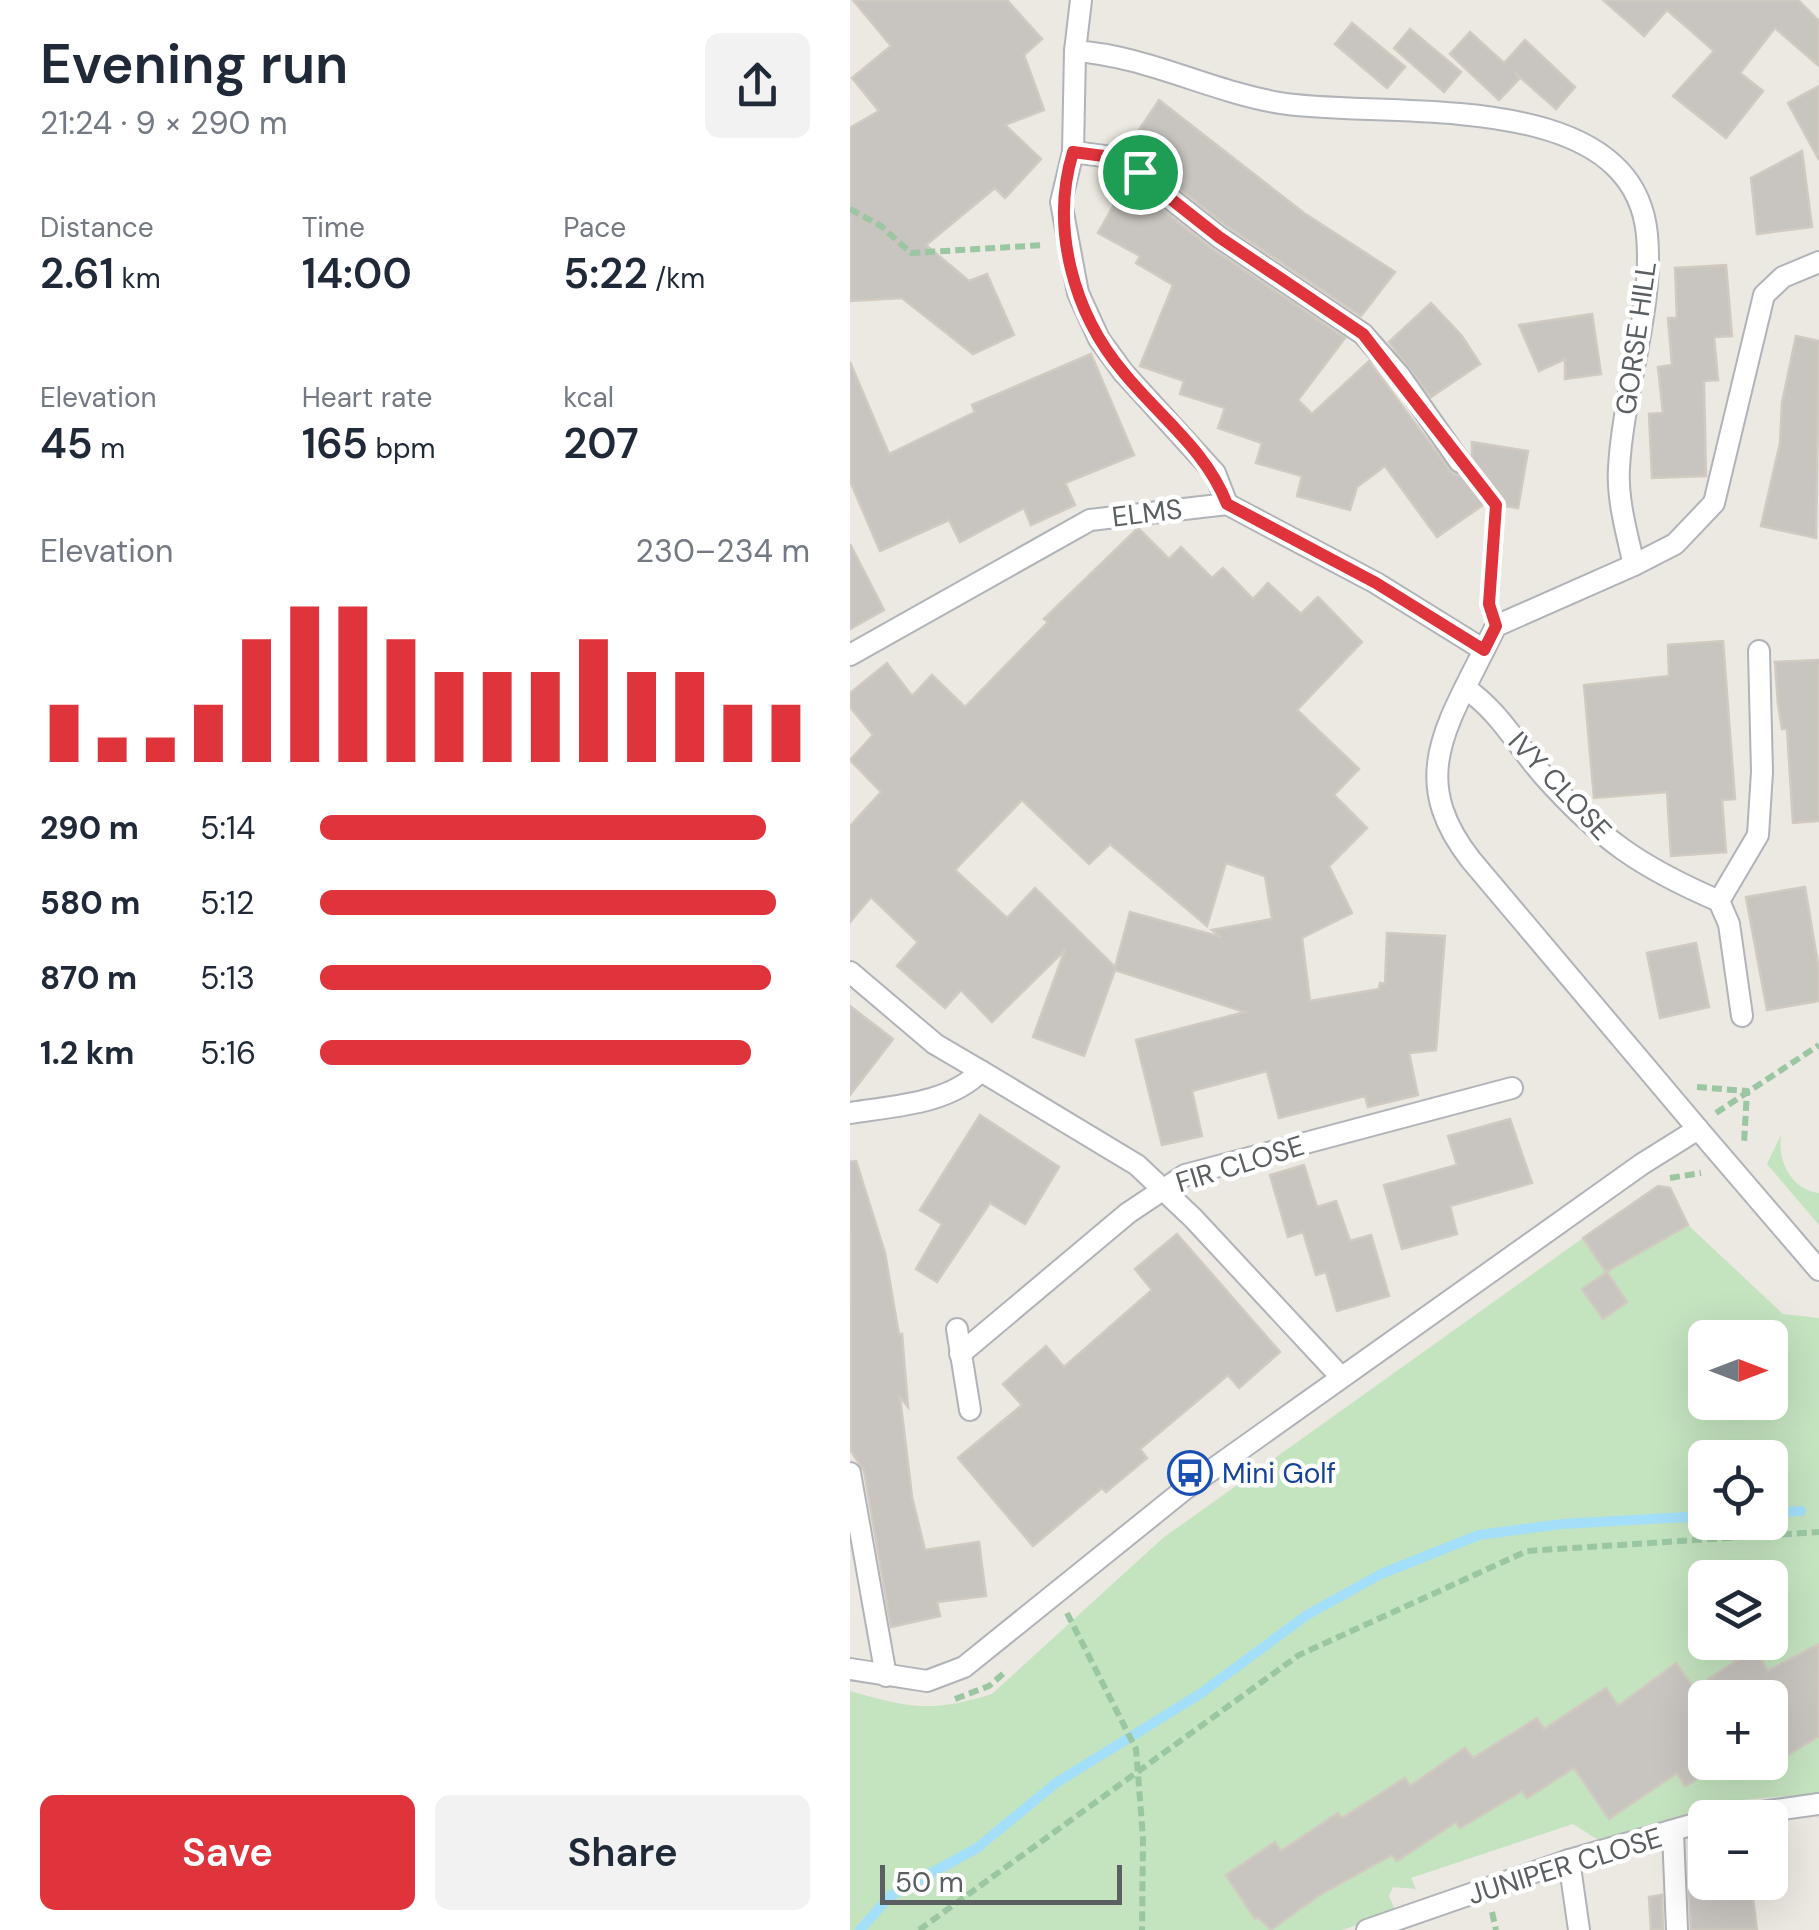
<!DOCTYPE html>
<meta charset="utf-8">
<style>
:root{--surface:#fff;--page:#f2f2f3;--text:#1f2937;--muted:#747a83;--accent:#e0343c}
body{margin:0;font-family:"DM Sans",sans-serif;background:var(--page);color:var(--text);height:100vh;display:flex;flex-direction:column;font-size:38px;white-space:nowrap}
*{box-sizing:border-box;margin:0}
p{font-size:32px;color:var(--muted)}
.icon{flex:none;width:55px;height:55px;fill:none;stroke:currentColor;stroke-width:2;stroke-linecap:round;stroke-linejoin:round}
.map{position:relative;flex:1;overflow:hidden}
.drawer{display:flex;flex-direction:column;background:var(--surface);width:850px}
.drawer>*{flex:none}
.needle{width:65px;rotate:90deg}
.tools{position:absolute;left:838px;top:1320px;display:grid;gap:20px}
.tools a{display:grid;place-items:center;width:100px;height:100px;border-radius:15px;background:var(--surface);box-shadow:0 10px 40px #0002;font-size:50px}
.scale{position:absolute;left:30px;bottom:25px;width:242px;box-sizing:border-box;padding-left:10px;border:5px solid #5a5f62;border-top:0;font-size:28px;line-height:35px;white-space:nowrap;color:#5a5f62;-webkit-text-stroke:8px #fff;paint-order:stroke}
.pin{position:absolute;display:grid;place-items:center;width:85px;height:85px;color:#fff;margin:-42px;border:5px solid #fff;border-radius:50%;box-shadow:0 2px 10px #0007}
.round{display:grid;place-items:center;flex:none;width:105px;height:105px;border-radius:15px;background:var(--page)}
.summary{display:flex;align-items:center;justify-content:space-between;height:170px;padding:0 40px}
h1{font-size:55px;font-weight:600;line-height:75px}
.stats{display:grid;grid-template-columns:repeat(3,1fr);gap:15px;height:170px;padding:10px 40px}
.stats div{display:grid;align-content:center}
.stats b{font-size:42px;font-weight:600}
.stats small{font-size:28px;font-weight:400}
.stats p{font-size:28px}
.chart{height:280px;padding:20px 40px}
.chart p{display:flex;justify-content:space-between}
.chart svg{width:100%;height:180px;margin-top:10px;stroke:var(--accent);stroke-width:6}
.cta{display:flex;gap:20px;margin-top:auto;padding:20px 40px}
.cta a{flex:1;height:115px;border-radius:15px;background:var(--accent);color:#fff;font-size:40px;font-weight:600;line-height:115px;text-align:center}
.cta a+a{background:var(--page);color:var(--text)}
ul{padding:0 40px;list-style:none;font-size:32px}
li{display:grid;grid-template-columns:160px 120px 1fr;align-items:center;height:75px}
li i{height:25px;border-radius:12px;background:var(--accent)}
main{display:flex;flex:1;min-height:0}
.map>svg:first-child{display:block}
.green{fill:#c4e3bf;fill-rule:evenodd}
.lines{fill:none;stroke-linecap:round;stroke-linejoin:round}
.stream{stroke:#a4dffa;stroke-width:10}
.building{fill:#c8c4bf;stroke:#d1cac1;stroke-width:2.5;fill-rule:evenodd}
.service-casing{stroke:#b0b3b7;stroke-width:24}
.path{stroke:#9ac6a1;stroke-width:6;stroke-dasharray:10 5;stroke-linecap:butt}
.service{stroke:#fff;stroke-width:20}
.route-casing{stroke:#fff;stroke-width:20}
.route{stroke:#e0343c;stroke-width:12}
.labels{text-anchor:middle;dominant-baseline:central;stroke-width:9;stroke-linejoin:round;paint-order:stroke}
.street-label{font-size:28px;fill:#5a5f62;stroke:#fff}
.transit-label{font-size:28px;fill:#164399;stroke:#fff;text-anchor:start}
</style>
<main>
<section class="drawer">
<div class="summary"><div><h1>Evening run</h1><p>21:24 · 9 × 290 m</p></div><a class="round"><svg class="icon" aria-label="share" viewBox="0 0 24 24"><path d="M12 15V3M7 8l5-5 5 5M5 13v7h14v-7"/></svg></a></div>
<div class="stats">
<div><p>Distance</p><b>2.61<small> km</small></b></div>
<div><p>Time</p><b>14:00</b></div>
<div><p>Pace</p><b>5:22<small> /km</small></b></div>
</div>
<div class="stats">
<div><p>Elevation</p><b>45<small> m</small></b></div>
<div><p>Heart rate</p><b>165<small> bpm</small></b></div>
<div><p>kcal</p><b>207</b></div>
</div>
<div class="chart"><p><span>Elevation</span>230–234 m</p>
<svg viewBox="0 0 160 44" preserveAspectRatio="none"><path d="M5 44V30M15 44V38M25 44V38M35 44V30M45 44V14M55 44V6M65 44V6M75 44V14M85 44V22M95 44V22M105 44V22M115 44V14M125 44V22M135 44V22M145 44V30M155 44V30"/></svg>
</div>
<ul>
<li><b>290 m</b>5:14<i style="width:91%"></i></li>
<li><b>580 m</b>5:12<i style="width:93%"></i></li>
<li><b>870 m</b>5:13<i style="width:92%"></i></li>
<li><b>1.2 km</b>5:16<i style="width:88%"></i></li>
</ul>
<div class="cta"><a>Save</a><a>Share</a></div>
</section>
<div class="map">
<svg width="969" height="1930" viewBox="0 0 969 1930">
<rect width="100%" height="100%" fill="#ece9e2"/>
<g class="green">
<path d="M931,1135C927,1160 941,1190 969,1193V1225L917,1164Z"/>
<path d="M838,1225L933,1314L969,1318V1793L892,1800L750,1841L723,1824L561,1878L566,1889L543,1887L539,1896L546,1912L492,1930H0V1691C60,1708 81,1713 142,1694L313,1538L733,1238L751,1264L764,1268ZM855,1338H920V1402H855ZM855,1458H920V1522H855ZM855,1578H920V1642H855ZM855,1698H920V1762H855Z"/>
</g>
<g class="lines">
<g class="stream">
<polyline points="920,1513 951,1511"/>
<polyline points="10,1930 40,1896 127,1848 206,1783 350,1694 457,1615 531,1574 629,1535 712,1524 855,1516"/>
</g>
</g>
<g class="building">
<polygon points="3,0 157,0 192,39 174,55 194,110 155,125 191,159 155,198 145,188 76,245 119,281 137,274 164,335 123,354 52,298 0,301 0,128 29,111 2,78 41,46"/>
<polygon points="753,0 948,0 969,21 969,66 925,28 890,73 913,91 876,138 823,96 864,51 817,10 794,36"/>
<polygon points="502,23 555,67 537,88 485,44"/>
<polygon points="560,29 611,72 594,92 544,48"/>
<polygon points="620,32 654,63 675,40 725,87 706,109 664,72 670,78 649,100 600,54"/>
<polygon points="969,86 969,160 938,103"/>
<polygon points="309,100 454,213 545,272 511,316 377,226 291,158 295,151 281,142"/>
<polygon points="952,151 962,227 907,234 901,178"/>
<polygon points="277,182 361,248 495,338 448,400 462,414 519,361 603,474 614,476 622,469 622,442 678,451 668,508 636,503 587,537 535,466 507,487 500,510 447,496 452,476 406,463 412,443 368,428 375,408 330,394 334,381 290,366 323,285 286,263 290,256 248,233"/>
<polygon points="876,265 882,336 864,337 868,380 854,381 856,476 802,478 799,414 813,413 808,367 822,365 818,318 827,318 825,268"/>
<polygon points="581,303 612,336 630,364 581,397 539,342"/>
<polygon points="742,314 751,374 715,379 715,359 689,371 669,325"/>
<polygon points="946,336 969,341 966,538 911,526 930,443 932,403"/>
<polygon points="241,354 284,455 215,483 225,505 181,525 174,508 110,542 99,520 30,551 0,481 0,362 39,454 125,412 122,405"/>
<path d="M288,528L319,559L331,547L362,578L373,568L403,599L418,583L451,614L468,597L512,642L447,710L509,769L484,795L517,828L479,866L502,913L452,938L460,1001L529,989L530,983L535,984L537,933L595,936L586,1050L559,1053L568,1095L518,1107L515,1096L429,1118L417,1071L342,1091L352,1136L312,1145L286,1040L395,1012L265,970L234,1056L183,1037L215,950L142,1022L111,990L95,1008L47,966L68,942L21,897L0,922V826L31,792L0,760L23,735L0,707V693L37,663L62,696L82,675L115,707L198,622L194,619ZM172,800L239,864L260,844L357,926L376,863L415,876L422,919L362,930L371,937L280,912L265,967L185,888L157,918L105,870Z"/>
<polygon points="0,544 34,610 0,629"/>
<polygon points="873,641 885,799 872,800 876,852 821,856 817,792 744,798 734,685 819,676 818,645"/>
<polygon points="969,660 969,821 943,823 937,729 932,729 928,704 925,662"/>
<polygon points="955,887 969,970 969,1001 917,1010 896,897"/>
<polygon points="846,943 859,1007 810,1018 797,953"/>
<polygon points="0,1006 43,1039 0,1095"/>
<polygon points="130,1115 209,1167 175,1224 140,1203 87,1282 66,1269 92,1224 70,1210"/>
<polygon points="660,1119 682,1183 600,1206 607,1234 552,1249 534,1185 607,1165 598,1136"/>
<polygon points="6,1161 35,1253 49,1335 52,1334 58,1407 50,1397 62,1497 75,1550 129,1542 136,1596 87,1602 90,1616 41,1627 14,1471 1,1451 0,1162"/>
<polygon points="454,1165 467,1207 486,1201 500,1241 521,1235 539,1296 487,1311 476,1272 466,1275 453,1232 438,1237 420,1175"/>
<polygon points="808,1186 820,1188 838,1225 756,1272 733,1238"/>
<polygon points="327,1234 430,1352 389,1388 378,1375 290,1449 297,1458 256,1492 252,1488 183,1546 108,1458 172,1405 153,1384 196,1346 214,1367 302,1290 285,1269"/>
<polygon points="757,1272 777,1302 753,1319 732,1289"/>
<polygon points="969,1644 969,1736 920,1766 920,1698 855,1698 855,1774 835,1786 827,1773 759,1819 724,1768 677,1798 672,1791 610,1828 606,1822 547,1861 542,1855 468,1896 421,1930 408,1917 405,1919 376,1875 425,1842 431,1851 488,1813 492,1818 555,1778 560,1786 615,1748 623,1758 687,1718 694,1729 756,1688 768,1706 826,1663 844,1688 905,1649 918,1671"/>
<polygon points="901,1883 907,1930 841,1930 839,1891"/>
<polygon points="812,1895 813,1930 801,1930 799,1897"/>
</g>
<g class="lines">
<g class="service-casing">
<g id="service">
<path d="M231,0L225,51C297,56 359,91 430,103C532,120 783,83 797,235C804,309 773,392 769,468C767,500 777,534 784,565L825,544L864,503L914,295L933,277L969,262"/>
<polyline points="223,152 269,158 369,237 513,334 549,375 610,462"/>
<path d="M377,504L526,583L634,650C594,730 559,781 621,860L848,1129"/>
<polyline points="634,650 646,626 784,565"/>
<polyline points="0,655 240,520 377,504 365,473 273,372 249,339 228,293 211,202 223,152 225,51"/>
<path d="M615,688C649,711 666,744 693,775C750,839 790,867 869,901L879,924L892,1016"/>
<polyline points="869,901 908,835 912,772 909,651"/>
<path d="M0,972L85,1044L131,1071C99,1104 44,1106 0,1113"/>
<polyline points="131,1071 287,1165 343,1218 491,1377"/>
<polyline points="107,1329 120,1410"/>
<polyline points="110,1354 278,1213 335,1175 662,1088"/>
<polyline points="0,1473 36,1676"/>
<polyline points="0,1669 77,1681 114,1667 335,1489 792,1164 848,1129 969,1270"/>
<polyline points="869,1818 969,1804"/>
<polyline points="823,1832 827,1930"/>
<polyline points="719,1860 729,1930"/>
<polyline points="517,1930 719,1860 855,1821"/>
</g>
</g>
<g class="path">
<polyline points="0,209 31,226 61,253 194,245"/>
<polyline points="623,478 646,505 639,603"/>
<polyline points="847,1087 897,1091 894,1143"/>
<polyline points="866,1113 969,1045"/>
<polyline points="820,1178 851,1173"/>
<polyline points="217,1613 286,1749 293,1838 292,1930"/>
<polyline points="105,1699 139,1686 154,1673"/>
<polyline points="642,1912 646,1930"/>
<polyline points="69,1930 449,1655 677,1551 969,1532"/>
</g>
<use href="#service" class="service"/>
</g>
<g class="lines">
<g class="route-casing">
<path id="route" d="M223,152L269,158L369,237L513,334L646,505L639,604L646,626L634,650L526,583L377,504C356,450 310,417 274,373C223,313 200,227 223,152Z"/>
</g>
<use href="#route" class="route"/>
</g>
<defs>
<g id="bus-ring" transform="scale(2.25)"><circle r="9.5" fill="#fff" stroke="#1a4fb4" stroke-width="1.5"/><path d="M-5-6H5V4H4V6H2V4H-2V6H-4V4H-5ZM-3.5-4V0h7V-4ZM-3.5 1.2v1.5H-2V1.2ZM2 1.2v1.5H3.5V1.2Z" fill="#1a4fb4"/></g>
</defs>
<g fill-rule="evenodd">
<use href="#bus-ring" x="340" y="1473"/>
</g>
<g class="labels">
<g class="street-label">
<text transform="translate(786 338) rotate(-82)">GORSE HILL</text>
<text transform="translate(297 513) rotate(-7)">ELMS</text>
<text transform="translate(710 786) rotate(47)">IVY CLOSE</text>
<text transform="translate(390 1164) rotate(-17)">FIR CLOSE</text>
<text transform="translate(715 1866) rotate(-17)">JUNIPER CLOSE</text>
</g>
<g class="transit-label">
<text x="372" y="1473">Mini Golf</text>
</g>
</g>
</svg>
<div class="tools">
<a><svg class="needle" viewBox="-14 -14 28 28"><path d="M0-13l5 13h-10z" fill="#e53935"/><path d="M0 13l5-13h-10z" fill="#747a83"/></svg></a>
<a><svg class="icon" aria-label="locate" viewBox="0 0 24 24"><circle cx="12" cy="12" r="6"/><path d="M12 2v4M12 18v4M2 12h4M18 12h4"/></svg></a>
<a><svg class="icon" aria-label="layers" viewBox="0 0 24 24"><path d="M12 4l9 5-9 5-9-5zM3 14l9 5 9-5"/></svg></a>
<a>+</a>
<a>−</a>
</div>
<div class="scale">50 m</div>
<div class="pin" style="left:290px;top:172px;background:#1e9e55"><svg class="icon" aria-label="arrive" viewBox="0 0 24 24"><path d="M6 21V4h12l-3 4 3 4H6"/></svg></div>
</div>
</main>
